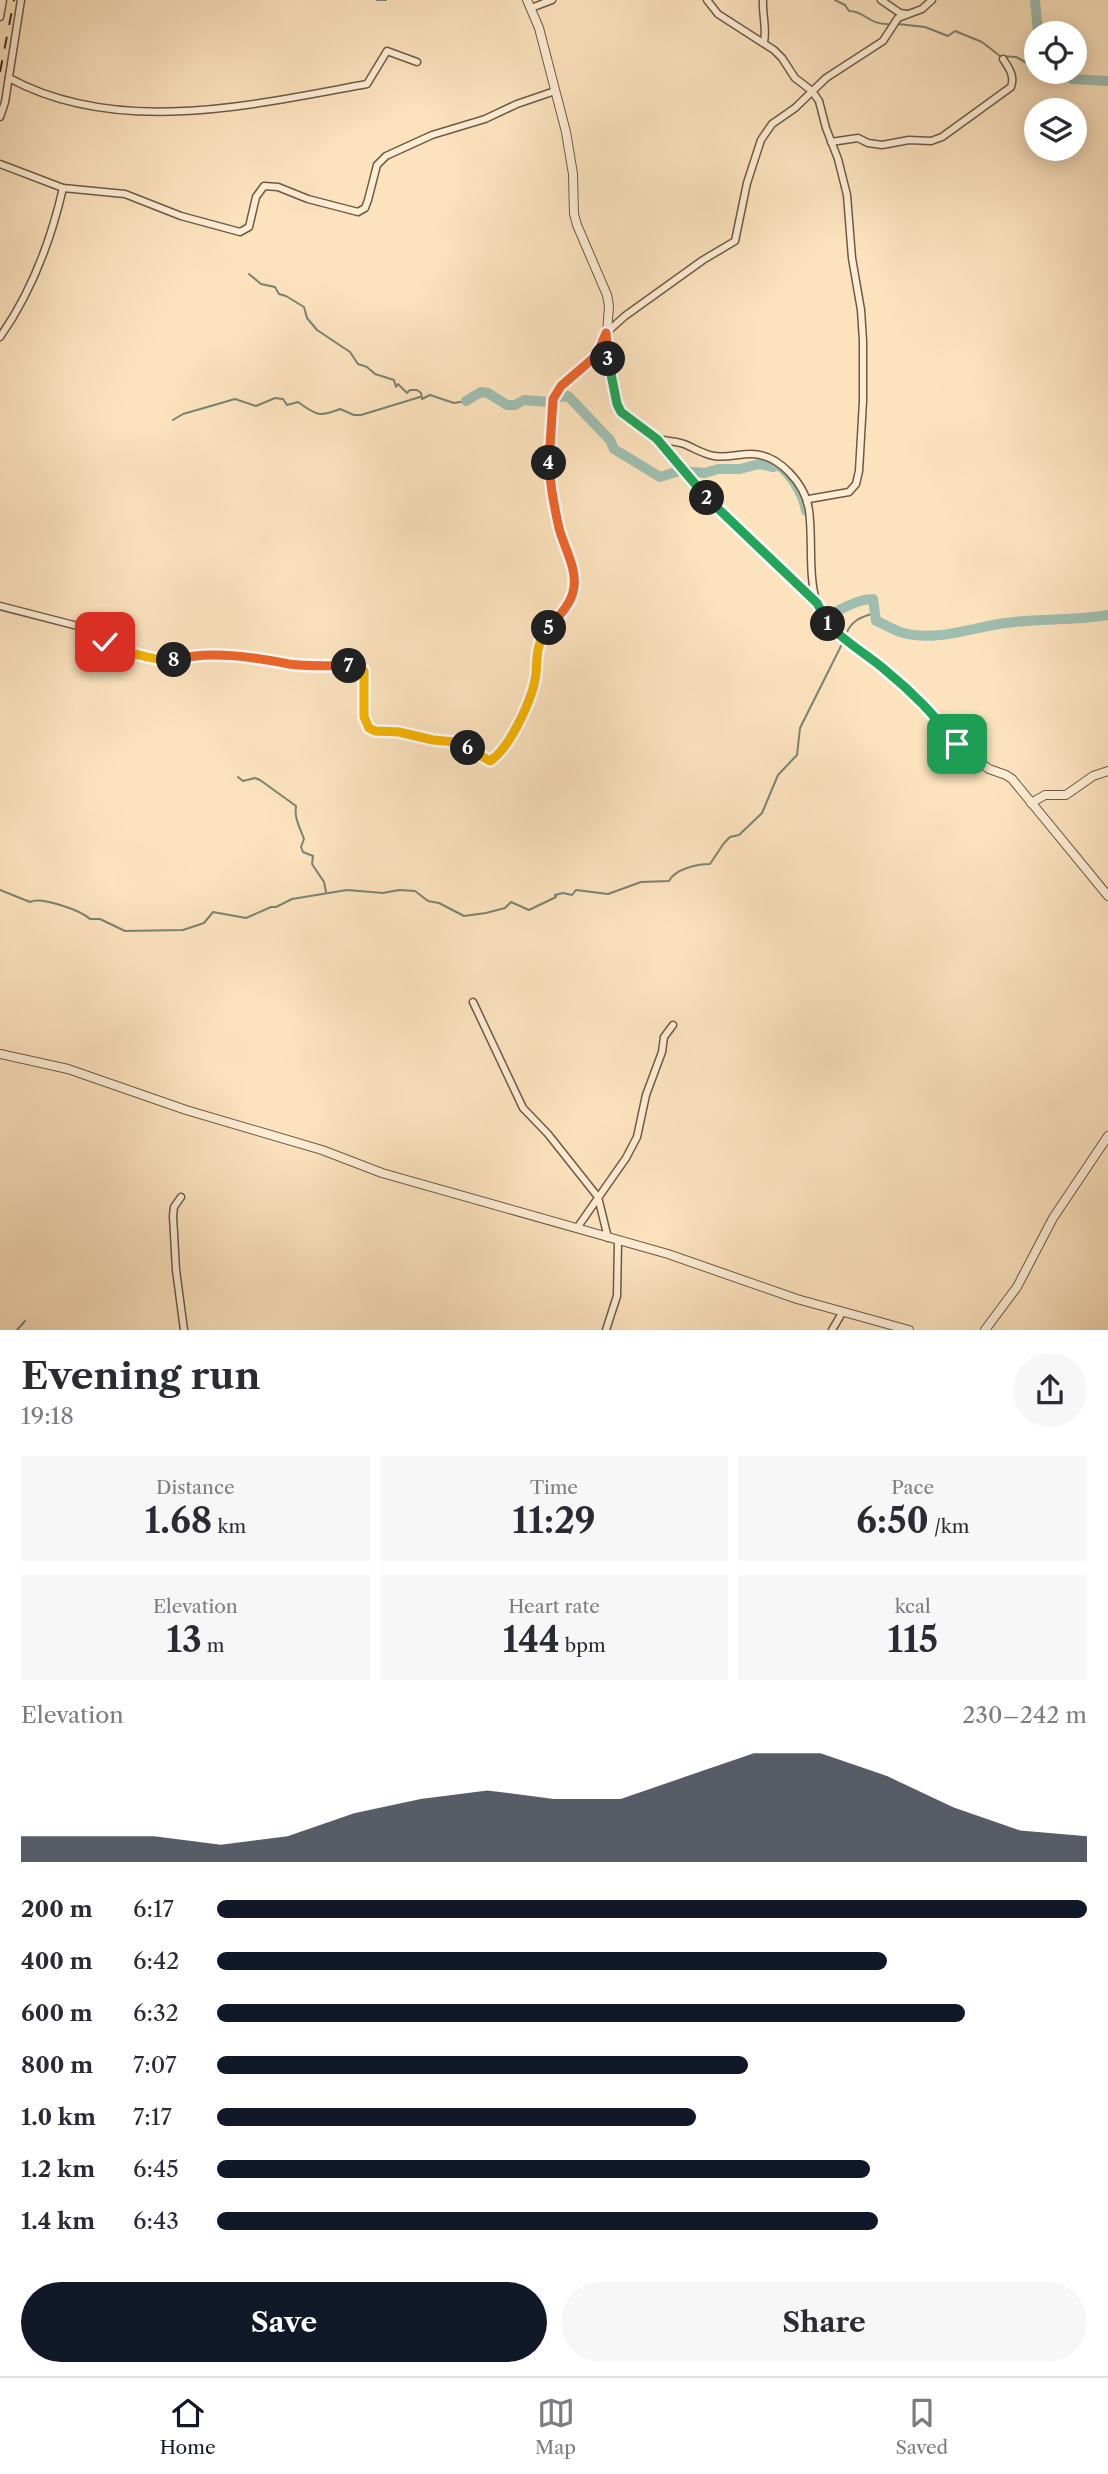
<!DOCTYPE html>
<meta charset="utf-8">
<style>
:root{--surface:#fff;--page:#f7f7f7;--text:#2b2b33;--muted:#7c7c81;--line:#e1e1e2;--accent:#111827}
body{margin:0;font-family:"Libre Caslon Text",serif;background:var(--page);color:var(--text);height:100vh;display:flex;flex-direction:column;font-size:26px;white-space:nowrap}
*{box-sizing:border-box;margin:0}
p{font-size:23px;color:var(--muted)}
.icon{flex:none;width:38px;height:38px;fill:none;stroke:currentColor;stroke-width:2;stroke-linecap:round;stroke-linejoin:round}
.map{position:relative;height:1330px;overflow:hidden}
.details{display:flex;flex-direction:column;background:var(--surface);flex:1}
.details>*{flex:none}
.fabs{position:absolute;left:1024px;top:21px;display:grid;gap:14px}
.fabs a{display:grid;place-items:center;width:63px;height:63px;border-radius:50%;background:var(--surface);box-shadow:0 4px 18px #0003;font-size:35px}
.pin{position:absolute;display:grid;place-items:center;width:60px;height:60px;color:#fff;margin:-30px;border-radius:14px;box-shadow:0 4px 10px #0006}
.km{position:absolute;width:35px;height:35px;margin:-18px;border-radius:50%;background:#222;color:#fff;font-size:19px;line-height:35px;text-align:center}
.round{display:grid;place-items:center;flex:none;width:74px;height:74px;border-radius:37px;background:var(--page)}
.summary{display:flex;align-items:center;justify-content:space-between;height:119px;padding:0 21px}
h1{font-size:38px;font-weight:800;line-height:52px}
.metrics{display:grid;grid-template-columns:repeat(3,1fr);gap:10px;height:119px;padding:7px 21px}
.metrics div{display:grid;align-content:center;border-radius:0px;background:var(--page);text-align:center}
.metrics b{font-size:35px;font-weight:800}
.metrics small{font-size:19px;font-weight:400}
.metrics p{font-size:19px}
.chart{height:196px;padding:14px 21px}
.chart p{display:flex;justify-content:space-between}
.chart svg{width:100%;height:126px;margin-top:7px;fill:var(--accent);opacity:.7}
.primary-button{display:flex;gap:14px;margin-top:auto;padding:14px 21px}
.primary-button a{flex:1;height:80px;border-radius:42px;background:var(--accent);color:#fff;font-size:28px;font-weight:800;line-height:80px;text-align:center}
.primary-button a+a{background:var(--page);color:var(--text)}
ul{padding:0 21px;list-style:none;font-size:23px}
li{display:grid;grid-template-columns:112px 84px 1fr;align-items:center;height:52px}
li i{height:18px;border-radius:9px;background:var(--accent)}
.tabs{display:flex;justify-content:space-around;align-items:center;height:98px;border-top:2px solid var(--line);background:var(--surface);font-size:19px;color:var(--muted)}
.tabs a{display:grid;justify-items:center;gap:4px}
.tabs .current{color:var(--accent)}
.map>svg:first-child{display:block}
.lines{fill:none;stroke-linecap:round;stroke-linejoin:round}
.stream{stroke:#798474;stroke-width:2}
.river{stroke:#9fbeb0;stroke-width:10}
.minor-casing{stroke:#6e5a43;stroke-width:9}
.tertiary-casing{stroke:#6e5a43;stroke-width:10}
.minor{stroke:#fdedd5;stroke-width:6}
.tertiary{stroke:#fdedd5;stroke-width:8}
.rail{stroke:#3f2d1a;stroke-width:2;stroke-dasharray:12 12;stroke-linecap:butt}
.split-1-casing{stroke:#fff;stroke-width:14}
.split-2-casing{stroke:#fff;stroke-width:14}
.split-3-casing{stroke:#fff;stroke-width:14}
.split-4-casing{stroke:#fff;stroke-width:14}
.split-5-casing{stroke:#fff;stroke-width:14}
.split-6-casing{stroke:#fff;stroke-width:14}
.split-7-casing{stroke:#fff;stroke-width:14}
.split-8-casing{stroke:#fff;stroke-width:14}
.split-9-casing{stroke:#fff;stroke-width:14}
.split-1{stroke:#22a559;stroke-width:9}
.split-2{stroke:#22a559;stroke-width:9}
.split-3{stroke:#22a559;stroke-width:9}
.split-4{stroke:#f0652b;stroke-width:9}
.split-5{stroke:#f0652b;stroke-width:9}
.split-6{stroke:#f5b400;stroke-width:9}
.split-7{stroke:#f5b400;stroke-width:9}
.split-8{stroke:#f0652b;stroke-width:9}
.split-9{stroke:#f5b400;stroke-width:9}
</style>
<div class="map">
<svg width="1108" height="1330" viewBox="0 0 1108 1330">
<rect width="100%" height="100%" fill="#fce3be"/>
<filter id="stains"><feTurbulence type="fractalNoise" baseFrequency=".00286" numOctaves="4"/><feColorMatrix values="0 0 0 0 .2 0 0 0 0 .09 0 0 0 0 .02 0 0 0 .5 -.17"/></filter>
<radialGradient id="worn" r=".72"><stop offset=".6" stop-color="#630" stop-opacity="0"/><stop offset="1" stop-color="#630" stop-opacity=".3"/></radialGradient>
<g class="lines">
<g class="stream">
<polyline points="377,0 386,0"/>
<path d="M835,0L845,5L849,11C866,11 868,26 892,24"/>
<polyline points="898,24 925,27 948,36 955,31 982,42 1000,56 1016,57 1036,68"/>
<polyline points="249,274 261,284 275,287 279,294 286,296 304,307 307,318 317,330 350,352 358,364 367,367 375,374 394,380 396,387 398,384 407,393 410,390 417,390 421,393 422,399 430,395 454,403 466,401"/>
<path d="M173,420L183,414L235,399L256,406L275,398L283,399L287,405L298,402C317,416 320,417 340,409L354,415H361L420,397"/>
<path d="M845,637C850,621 860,617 875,613"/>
<path d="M238,777L243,781L255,778L260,780L296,806C294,819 300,827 304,839L301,847L303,852L313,856L312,864L324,882L326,892"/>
<path d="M0,890L30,902C41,896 82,911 90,919H100L125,931L183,930L204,923L213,912L246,918L271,907H276L292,899L347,890L383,893L399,890L415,891L428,901L439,903L464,916L486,913L505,908L511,902L529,910L556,897L555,895L563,893L572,895L576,890L608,894L641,882L669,881C675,869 697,864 710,864L724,843L730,837L739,835L762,813L778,775L797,755L800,728L843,642"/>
<polyline points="17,1330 25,1321"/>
</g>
<g class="river">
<polyline points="1035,0 1038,33"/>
<polyline points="1063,72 1072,79 1108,81"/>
<path d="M466,401L481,392L488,393L507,405H515L524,400L548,402L559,397L568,396L610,440L614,449L660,477L679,471L705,473L718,469H740L759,464L773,467L778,465C792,475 803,494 806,511"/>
<path d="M820,606L825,615C842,611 855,599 873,599L876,621C884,624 892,629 900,632C935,643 972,627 1006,623C1041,618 1074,621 1108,615"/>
</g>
<g class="minor-casing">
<g id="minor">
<polyline points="707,0 718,14 774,50 782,58 795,78 812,91 819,101 826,128 838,159 847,195 852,258 861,310 863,341 863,401 859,471 856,484 849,492 809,499 807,502"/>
<path d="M763,0C762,15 767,27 764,42"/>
<polyline points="881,0 900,13 907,14"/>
<polyline points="531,8 552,0"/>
<polyline points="0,17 3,0"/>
<path d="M9,78C118,137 252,105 367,84L387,51L417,62"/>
<polyline points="0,117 5,102 21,0"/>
<path d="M831,142L858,138L868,143L882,145L909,140L931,141L942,137L1011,87C1015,76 1009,68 1003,59"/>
<polyline points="0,164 63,188 125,194 181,216 240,232 249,227 256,197 264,186 278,187 308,199 358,212 365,208 368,200 377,165 386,156 432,135 485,119 517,104 555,91"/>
<path d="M0,337C31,293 51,240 63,188"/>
<path d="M657,439C666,441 675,441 684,444C694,448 703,454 714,456C726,458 739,454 751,454C779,454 805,484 809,510C813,541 808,571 816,601"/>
<polyline points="0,606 97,631 108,645 163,660 188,656 233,657 278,661 290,664 359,667 365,675 364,717 369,728 375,731 399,732 433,739 455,742 488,761 493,761 510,737 526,707 536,675 537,649 545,632 573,596 575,586 572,566 562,538 550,487 552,407 553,399 559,388 597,355 606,333 625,316 703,260 735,241 747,183 761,140 772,124 795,108 826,78 883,41 898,18 922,9 932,0"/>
<polyline points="473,1002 523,1108 548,1134 598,1197 608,1238"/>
<polyline points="181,1197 174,1207 173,1216 176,1270 184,1330"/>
<polyline points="577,1228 626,1158 637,1137 646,1095 662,1052 664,1037 673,1025"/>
<polyline points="606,1330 617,1296 618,1241"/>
<polyline points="832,1330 842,1313"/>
</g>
</g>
<g class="tertiary-casing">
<g id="tertiary">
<polyline points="527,0 539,28 566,132 573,174 574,214 577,225 607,295 609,306 606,346 611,379 621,412 657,439 705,496 817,603 821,614 839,635 884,669 939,719 957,744 970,755 989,769 1006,775 1012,779 1108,896"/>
<polyline points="1031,803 1045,795 1066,795 1093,776 1108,771"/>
<polyline points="0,1054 68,1069 186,1110 322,1150 382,1173 668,1254 797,1299 909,1330"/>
<polyline points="985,1330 1017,1287 1053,1218 1108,1136"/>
</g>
</g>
<use href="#minor" class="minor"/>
<use href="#tertiary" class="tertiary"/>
<polyline class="rail" points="0,72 14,0"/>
</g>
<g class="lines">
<g class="split-1-casing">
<path id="split-1" d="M828,624C845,642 866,654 884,669C911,691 936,716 957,744"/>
</g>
<g class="split-2-casing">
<polyline id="split-2" points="707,498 817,603 828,624"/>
</g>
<g class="split-3-casing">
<polyline id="split-3" points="608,359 617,404 621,412 657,439 707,498"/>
</g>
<g class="split-4-casing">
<polyline id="split-4" points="549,463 553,399 561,386 597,355 606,333 608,359"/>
</g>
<g class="split-5-casing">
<path id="split-5" d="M549,628C558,617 570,605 573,592C579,571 564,548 559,528C554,506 550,485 549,463"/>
</g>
<g class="split-6-casing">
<path id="split-6" d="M468,748L490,761C510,748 533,698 536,674C537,656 536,643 549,628"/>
</g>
<g class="split-7-casing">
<polyline id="split-7" points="349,666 364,671 364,717 369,728 375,731 399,732 433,740 456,742 468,748"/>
</g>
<g class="split-8-casing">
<path id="split-8" d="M174,660C210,650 253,657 289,664C308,667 330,665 349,666"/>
</g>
<g class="split-9-casing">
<path id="split-9" d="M105,642C116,650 160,662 174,660"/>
</g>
<use href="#split-1" class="split-1"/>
<use href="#split-2" class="split-2"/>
<use href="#split-3" class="split-3"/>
<use href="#split-4" class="split-4"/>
<use href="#split-5" class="split-5"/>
<use href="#split-6" class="split-6"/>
<use href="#split-7" class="split-7"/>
<use href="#split-8" class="split-8"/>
<use href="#split-9" class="split-9"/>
</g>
<rect width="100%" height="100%" filter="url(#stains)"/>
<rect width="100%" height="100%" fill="url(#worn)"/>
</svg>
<div class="fabs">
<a><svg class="icon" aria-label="locate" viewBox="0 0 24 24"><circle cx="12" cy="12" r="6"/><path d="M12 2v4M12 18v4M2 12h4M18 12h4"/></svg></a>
<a><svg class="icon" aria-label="layers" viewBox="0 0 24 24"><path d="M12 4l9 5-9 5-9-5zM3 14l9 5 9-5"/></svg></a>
</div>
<div class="pin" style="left:957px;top:744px;background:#1e9e55"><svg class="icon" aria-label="arrive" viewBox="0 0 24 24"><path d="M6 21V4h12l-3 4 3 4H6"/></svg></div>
<div class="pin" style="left:105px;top:642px;background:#d93025"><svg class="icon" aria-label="check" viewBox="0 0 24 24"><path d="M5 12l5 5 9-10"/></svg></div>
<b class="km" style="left:828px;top:624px">1</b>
<b class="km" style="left:707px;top:498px">2</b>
<b class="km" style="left:608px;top:359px">3</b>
<b class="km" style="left:549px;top:463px">4</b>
<b class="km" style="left:549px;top:628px">5</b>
<b class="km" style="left:468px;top:748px">6</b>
<b class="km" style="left:349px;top:666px">7</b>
<b class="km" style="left:174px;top:660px">8</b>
</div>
<section class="details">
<div class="summary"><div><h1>Evening run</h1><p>19:18</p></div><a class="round"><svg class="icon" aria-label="share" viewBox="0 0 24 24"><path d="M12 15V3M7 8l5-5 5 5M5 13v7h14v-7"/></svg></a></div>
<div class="metrics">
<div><p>Distance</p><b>1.68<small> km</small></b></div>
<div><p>Time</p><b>11:29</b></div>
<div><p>Pace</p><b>6:50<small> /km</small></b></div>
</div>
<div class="metrics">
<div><p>Elevation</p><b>13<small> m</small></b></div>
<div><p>Heart rate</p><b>144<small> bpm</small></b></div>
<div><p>kcal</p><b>115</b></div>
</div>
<div class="chart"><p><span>Elevation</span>230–242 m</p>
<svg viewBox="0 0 160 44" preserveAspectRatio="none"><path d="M0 44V35L10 35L20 35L30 38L40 35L50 27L60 22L70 19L80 22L90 22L100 14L110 6L120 6L130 14L140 25L150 33L160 35V44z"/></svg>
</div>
<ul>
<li><b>200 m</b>6:17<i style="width:100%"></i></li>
<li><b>400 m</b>6:42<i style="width:77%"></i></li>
<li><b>600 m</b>6:32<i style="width:86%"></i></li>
<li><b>800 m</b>7:07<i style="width:61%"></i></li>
<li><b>1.0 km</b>7:17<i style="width:55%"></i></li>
<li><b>1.2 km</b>6:45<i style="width:75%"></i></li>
<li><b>1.4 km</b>6:43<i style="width:76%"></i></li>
</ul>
<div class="primary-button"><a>Save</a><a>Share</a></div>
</section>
<nav class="tabs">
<a class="current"><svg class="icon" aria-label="home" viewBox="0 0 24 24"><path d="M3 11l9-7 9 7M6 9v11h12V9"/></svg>Home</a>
<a><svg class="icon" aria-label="map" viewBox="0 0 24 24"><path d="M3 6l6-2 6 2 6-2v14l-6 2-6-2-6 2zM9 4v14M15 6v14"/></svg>Map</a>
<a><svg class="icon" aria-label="saved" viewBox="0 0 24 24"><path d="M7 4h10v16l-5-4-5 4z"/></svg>Saved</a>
</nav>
